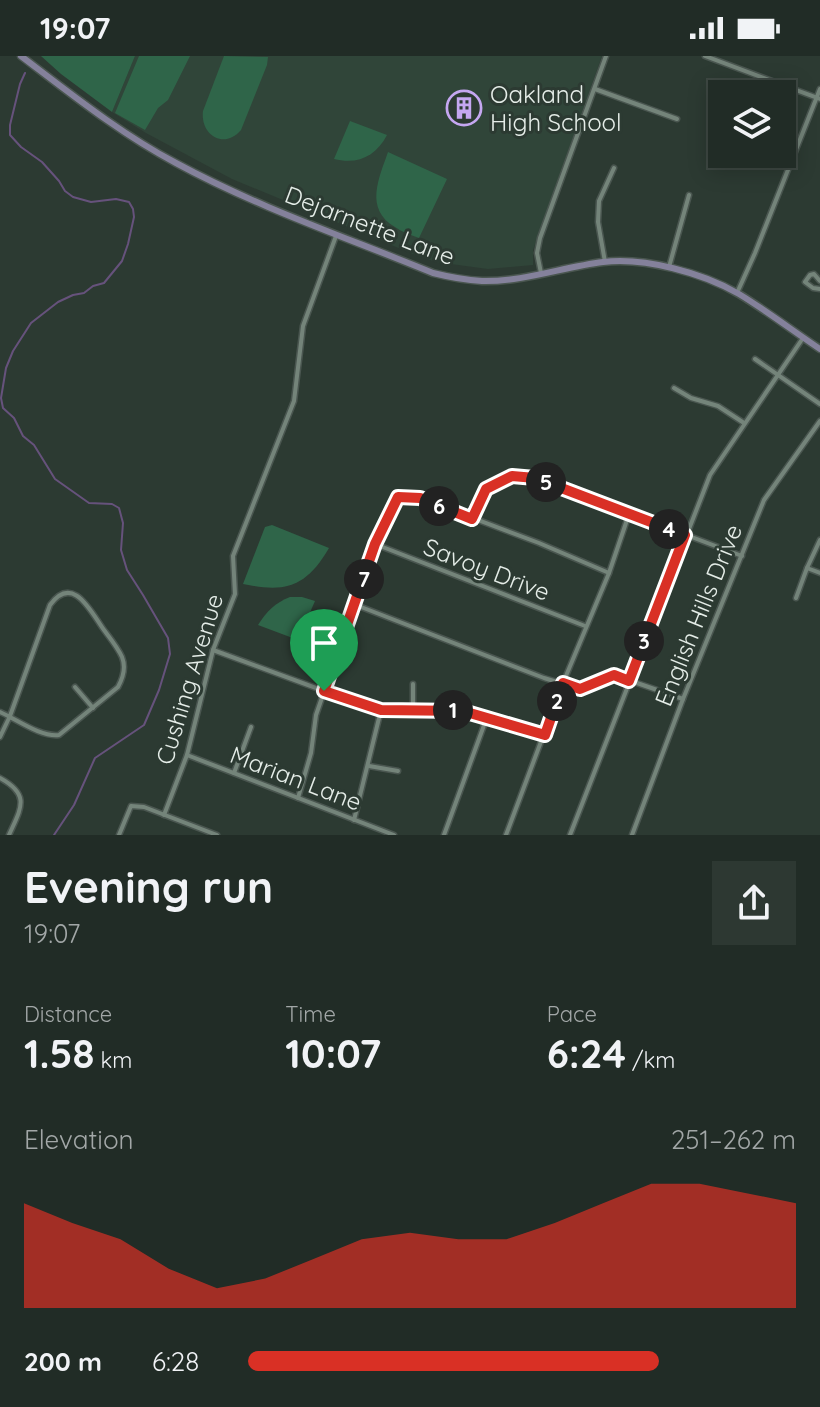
<!DOCTYPE html>
<meta charset="utf-8">
<style>
:root{--surface:#212c26;--page:#2d3832;--text:#f1f3f6;--muted:#a2a7a7;--line:#3e4843;--accent:#d93025}
body{margin:0;font-family:Quicksand,sans-serif;background:var(--page);color:var(--text);height:100vh;display:flex;flex-direction:column;font-size:30px;white-space:nowrap}
*{box-sizing:border-box;margin:0}
p{font-size:26px;color:var(--muted)}
.icon{flex:none;width:44px;height:44px;fill:none;stroke:currentColor;stroke-width:2;stroke-linecap:round;stroke-linejoin:round}
.map{position:relative;height:779px;overflow:hidden}
.details{display:flex;flex-direction:column;background:var(--surface);flex:1}
.details>*{flex:none}
.buttons{position:absolute;left:708px;top:24px;display:grid;gap:16px}
.buttons a{display:grid;place-items:center;width:88px;height:88px;border-radius:0px;background:var(--surface);box-shadow:0 4px 20px #0003,0 0 0 2px var(--line);font-size:40px}
.pin{position:absolute;display:grid;place-items:center;width:68px;height:68px;color:#fff;margin:-82px -34px;border-radius:50% 50% 50% 0;rotate:-45deg;box-shadow:0 0 8px #0007}
.pin .icon{rotate:45deg}
.km{position:absolute;width:40px;height:40px;margin:-20px;border-radius:50%;background:#222;color:#fff;font-size:22px;line-height:40px;text-align:center}
.round{display:grid;place-items:center;flex:none;width:84px;height:84px;border-radius:0px;background:var(--page)}
.summary{display:flex;align-items:center;justify-content:space-between;height:136px;padding:0 24px}
h1{font-size:44px;font-weight:800;line-height:60px}
.figures{display:grid;grid-template-columns:repeat(3,1fr);gap:12px;height:136px;padding:8px 24px}
.figures div{display:grid;align-content:center}
.figures b{font-size:40px;font-weight:800}
.figures small{font-size:22px;font-weight:400}
.figures p{font-size:22px}
.chart{height:224px;padding:16px 24px}
.chart p{display:flex;justify-content:space-between}
.chart svg{width:100%;height:144px;margin-top:8px;fill:var(--accent);opacity:.7}
ul{padding:0 24px;list-style:none;font-size:26px}
li{display:grid;grid-template-columns:128px 96px 1fr;align-items:center;height:60px}
li i{height:20px;border-radius:10px;background:var(--accent)}
.status{display:flex;justify-content:space-between;align-items:center;height:56px;padding:0 40px;background:var(--surface);direction:ltr}
.status svg{height:22px;fill:currentColor}
.map>svg:first-child{display:block}
.built{fill:#304539}
.green{fill:#2f6549}
.lines{fill:none;stroke-linecap:round;stroke-linejoin:round}
.stream{stroke:#66527c;stroke-width:2}
.minor-casing{stroke:#4a5650;stroke-width:7}
.secondary-casing{stroke:#4a5650;stroke-width:9}
.minor{stroke:#74847a;stroke-width:4}
.secondary{stroke:#84819b;stroke-width:6}
.route-casing{stroke:#fff;stroke-width:16}
.route{stroke:#d93025;stroke-width:10}
.labels{text-anchor:middle;dominant-baseline:central;stroke-width:6;stroke-linejoin:round;paint-order:stroke}
.poi-label{font-size:24px;fill:#e5ede8;stroke:#2c3a32;text-anchor:start}
.street-label{font-size:24px;fill:#e5ede8;stroke:#2c3a32}
</style>
<div class="status"><b>19:07</b><svg viewBox="0 0 49 12"><path d="M0 12V9h3v3zM5 12V6h3v6zM10 12V3h3v9zM15 12V0h3v12zM26 1h20v11H26zM47 4h2v5h-2z"/></svg></div>
<div class="map">
<svg width="820" height="779" viewBox="0 0 820 779">
<rect width="100%" height="100%" fill="#2c3a32"/>
<polygon class="built" points="135,0 602,0 533,194 533,209 488,213 436,206 413,198 232,123 146,77 112,56"/>
<g class="green">
<polygon points="41,0 135,0 112,56 61,18"/>
<polygon points="139,0 190,0 168,44 158,52 145,74 115,57"/>
<path d="M224,0L268,1L267,9L241,74C224,94 200,79 203,55Z"/>
<path d="M350,65L387,79C376,100 358,109 334,103Z"/>
<path d="M388,96L447,123L419,182C411,179 402,176 395,171C364,153 379,122 388,96Z"/>
<path d="M272,469L329,492C306,531 286,537 243,528L265,471Z"/>
<path d="M290,541H302L315,545L298,584L258,569C267,555 275,547 290,541Z"/>
</g>
<g class="lines">
<polyline class="stream" points="25,17 20,28 10,69 10,79 21,91 42,106 59,125 65,135 73,141 91,146 116,143 129,146 133,153 134,161 128,188 122,205 104,227 93,230 84,237 73,239 58,246 31,267 13,295 6,312 1,342 3,352 14,362 23,380 34,389 55,423 89,447 112,448 119,452 123,467 121,494 127,514 143,539 168,582 170,598 159,634 144,669 95,702 74,749 54,779"/>
<g class="minor-casing">
<g id="minor">
<polyline points="705,0 820,43"/>
<polyline points="595,33 677,63"/>
<polyline points="605,206 598,166 599,145 614,112"/>
<polyline points="669,211 689,139"/>
<polyline points="541,217 537,197 540,182 606,0"/>
<polyline points="820,225 814,218 810,219 805,226 813,232 820,233"/>
<polyline points="737,237 755,197 820,33"/>
<polyline points="755,303 820,348"/>
<polyline points="674,332 691,342 718,350 744,367"/>
<polyline points="472,463 486,433 512,420 535,422 742,500"/>
<polyline points="375,488 585,570"/>
<polyline points="807,512 820,517"/>
<polyline points="796,542 807,512 820,484"/>
<polyline points="356,549 544,622 580,633 614,619 683,643"/>
<polyline points="213,594 346,643 381,654 463,655 545,679"/>
<polyline points="75,631 93,652"/>
<polyline points="413,654 413,628"/>
<path d="M0,656C18,664 40,681 59,679L118,631C123,622 126,611 122,601C118,592 110,582 104,574C91,556 73,517 50,549L10,660L0,681"/>
<polyline points="187,699 394,779"/>
<polyline points="369,710 398,715"/>
<polyline points="234,717 251,671"/>
<path d="M0,722C31,739 21,752 9,779"/>
<polyline points="298,742 311,697 316,659 375,488 398,441 420,442 539,487 609,517"/>
<polyline points="164,759 187,699 213,594 235,538 233,500 294,345 303,270 336,180"/>
<polyline points="354,764 381,654"/>
<polyline points="119,779 131,750 144,751 217,779"/>
<polyline points="444,779 487,661"/>
<polyline points="506,779 563,627 609,517 629,458"/>
<polyline points="570,779 710,419 803,282"/>
<polyline points="632,779 683,643 764,444 820,365"/>
</g>
</g>
<g class="secondary-casing">
<path id="secondary" d="M21,0C71,38 121,78 176,107C257,151 348,182 433,217C449,221 465,224 482,225C523,226 563,211 603,206C645,201 703,217 739,238C767,255 793,275 820,293"/>
</g>
<use href="#minor" class="minor"/>
<use href="#secondary" class="secondary"/>
</g>
<g class="lines">
<g class="route-casing">
<polygon id="route" points="512,420 535,422 685,479 629,625 614,619 580,633 563,627 545,679 463,655 381,654 324,635 375,488 398,441 420,442 472,463 486,433"/>
</g>
<use href="#route" class="route"/>
</g>
<defs>
<g id="building-ring" transform="scale(1.8)"><circle r="9.5" fill="#2c3a32" stroke="#c5a7f1" stroke-width="1.5"/><path d="M-4-6H4V6H1V3H-1V6H-4ZM-2.5-4.3h1.7v1.8h-1.7ZM.8-4.3h1.7v1.8H.8ZM-2.5-1h1.7V.8h-1.7ZM.8-1h1.7V.8H.8Z" fill="#c5a7f1"/></g>
</defs>
<g fill-rule="evenodd">
<use href="#building-ring" x="464" y="52"/>
</g>
<g class="labels">
<g class="poi-label">
<text x="490" y="38">Oakland<tspan x="490" dy="28">High School</tspan></text>
</g>
<g class="street-label">
<text transform="translate(370 169) rotate(21)">Dejarnette Lane</text>
<text transform="translate(487 513) rotate(21)">Savoy Drive</text>
<text transform="translate(698 559) rotate(-68)">English Hills Drive</text>
<text transform="translate(189 623) rotate(-73)">Cushing Avenue</text>
<text transform="translate(296 722) rotate(21)">Marian Lane</text>
</g>
</g>
</svg>
<div class="buttons">
<a><svg class="icon" aria-label="layers" viewBox="0 0 24 24"><path d="M12 4l9 5-9 5-9-5zM3 14l9 5 9-5"/></svg></a>
</div>
<div class="pin" style="left:324px;top:635px;background:#1e9e55"><svg class="icon" aria-label="arrive" viewBox="0 0 24 24"><path d="M6 21V4h12l-3 4 3 4H6"/></svg></div>
<b class="km" style="left:453px;top:654px">1</b>
<b class="km" style="left:557px;top:645px">2</b>
<b class="km" style="left:644px;top:585px">3</b>
<b class="km" style="left:669px;top:473px">4</b>
<b class="km" style="left:546px;top:426px">5</b>
<b class="km" style="left:439px;top:450px">6</b>
<b class="km" style="left:364px;top:523px">7</b>
</div>
<section class="details">
<div class="summary"><div><h1>Evening run</h1><p>19:07</p></div><a class="round"><svg class="icon" aria-label="share" viewBox="0 0 24 24"><path d="M12 15V3M7 8l5-5 5 5M5 13v7h14v-7"/></svg></a></div>
<div class="figures">
<div><p>Distance</p><b>1.58<small> km</small></b></div>
<div><p>Time</p><b>10:07</b></div>
<div><p>Pace</p><b>6:24<small> /km</small></b></div>
</div>
<div class="chart"><p><span>Elevation</span>251–262 m</p>
<svg viewBox="0 0 160 44" preserveAspectRatio="none"><path d="M0 44V12L10 18L20 23L30 32L40 38L50 35L60 29L70 23L80 21L90 23L100 23L110 18L120 12L130 6L140 6L150 9L160 12V44z"/></svg>
</div>
<ul>
<li><b>200 m</b>6:28<i style="width:75%"></i></li>
</ul>
</section>
